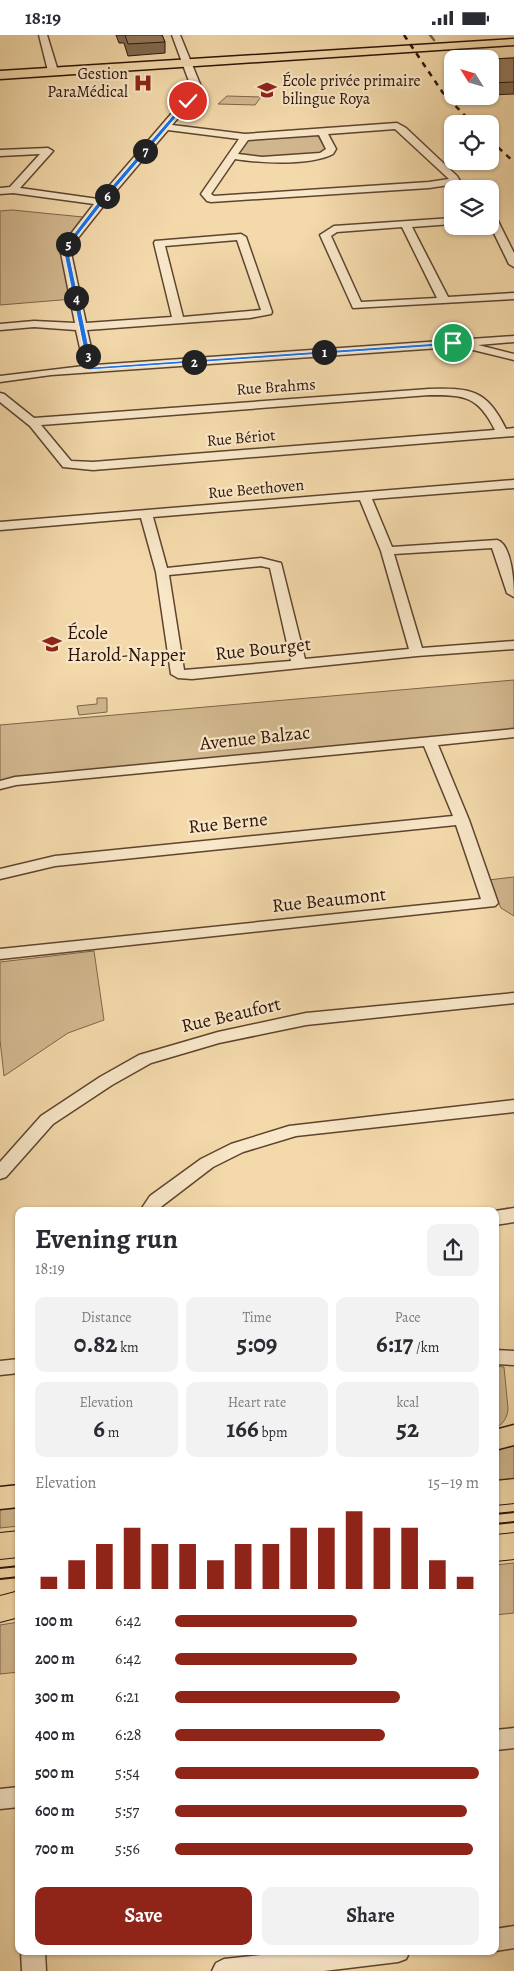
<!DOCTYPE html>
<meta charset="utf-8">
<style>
:root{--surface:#fff;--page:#f2f2f3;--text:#2b2b33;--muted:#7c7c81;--accent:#8f2418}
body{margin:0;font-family:Alegreya,serif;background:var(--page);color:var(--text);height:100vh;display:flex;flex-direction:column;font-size:19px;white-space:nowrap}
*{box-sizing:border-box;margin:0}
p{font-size:16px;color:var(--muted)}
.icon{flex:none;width:28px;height:28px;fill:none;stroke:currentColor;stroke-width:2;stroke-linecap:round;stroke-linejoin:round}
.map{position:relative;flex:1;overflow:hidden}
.side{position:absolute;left:15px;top:1172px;width:484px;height:748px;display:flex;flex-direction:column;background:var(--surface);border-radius:10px;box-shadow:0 1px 4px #0004}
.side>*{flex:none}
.needle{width:32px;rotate:307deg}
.fabs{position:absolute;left:444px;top:15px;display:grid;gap:10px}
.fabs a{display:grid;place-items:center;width:55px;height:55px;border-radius:10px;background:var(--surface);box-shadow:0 1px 4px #0004;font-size:25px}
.pin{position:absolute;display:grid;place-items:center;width:42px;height:42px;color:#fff;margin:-21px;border:2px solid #fff;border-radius:50%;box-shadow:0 1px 5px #0007}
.km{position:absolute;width:25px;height:25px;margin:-12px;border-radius:50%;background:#222;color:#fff;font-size:14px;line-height:25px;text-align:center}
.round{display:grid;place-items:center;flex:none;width:52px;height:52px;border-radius:10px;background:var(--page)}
.headline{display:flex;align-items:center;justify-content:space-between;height:85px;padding:0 20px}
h1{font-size:28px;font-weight:700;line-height:38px}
.metrics{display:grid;grid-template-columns:repeat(3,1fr);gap:8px;height:85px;padding:5px 20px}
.metrics div{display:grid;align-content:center;border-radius:10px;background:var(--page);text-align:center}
.metrics b{font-size:25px;font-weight:700}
.metrics small{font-size:14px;font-weight:400}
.metrics p{font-size:14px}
.chart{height:140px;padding:10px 20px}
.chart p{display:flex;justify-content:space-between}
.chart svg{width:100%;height:90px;margin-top:5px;stroke:var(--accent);stroke-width:6}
.button{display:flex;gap:10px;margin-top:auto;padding:10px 20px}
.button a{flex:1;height:58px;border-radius:10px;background:var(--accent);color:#fff;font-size:20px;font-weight:700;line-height:58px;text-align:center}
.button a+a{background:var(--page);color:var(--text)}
ul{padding:0 20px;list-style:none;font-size:16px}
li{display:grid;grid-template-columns:80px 60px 1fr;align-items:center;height:38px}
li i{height:12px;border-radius:6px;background:var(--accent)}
.status{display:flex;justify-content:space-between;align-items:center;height:35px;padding:0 25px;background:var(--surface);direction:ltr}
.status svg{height:14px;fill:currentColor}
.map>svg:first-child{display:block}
.green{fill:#d2b88f;stroke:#7f654a}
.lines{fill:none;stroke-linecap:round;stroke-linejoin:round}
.stream{stroke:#7b6147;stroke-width:2.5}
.minor-casing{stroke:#5e442f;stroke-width:3}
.major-casing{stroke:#2c1206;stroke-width:3}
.highway-casing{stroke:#2c1206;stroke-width:2}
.minor{fill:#f8e7c8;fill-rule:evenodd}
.major{fill:#f4daab;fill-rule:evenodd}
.highway{fill:#f4daab;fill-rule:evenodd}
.tram{stroke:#2c1206;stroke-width:2}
.rail{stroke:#2c1206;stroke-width:2.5;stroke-dasharray:5.5 5.5;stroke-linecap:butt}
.wall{fill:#7f694f;stroke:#2c1206}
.building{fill:#947a5c;stroke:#2c1206}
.route{fill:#1a73e8;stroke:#fff}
.labels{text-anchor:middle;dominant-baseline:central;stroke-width:4.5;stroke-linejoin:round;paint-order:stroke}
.far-poi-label{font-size:16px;fill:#2c1206;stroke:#f8e7c8;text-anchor:end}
.far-street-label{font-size:16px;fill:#2c1206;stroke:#f8e7c8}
.poi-label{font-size:19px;fill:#2c1206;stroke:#f8e7c8;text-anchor:start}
.street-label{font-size:19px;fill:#2c1206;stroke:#f8e7c8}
</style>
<div class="status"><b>18:19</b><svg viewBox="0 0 49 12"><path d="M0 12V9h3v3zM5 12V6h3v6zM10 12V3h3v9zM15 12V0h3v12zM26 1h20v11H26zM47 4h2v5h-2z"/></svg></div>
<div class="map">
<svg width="514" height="1936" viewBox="0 0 514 1936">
<rect width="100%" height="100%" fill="#f4daab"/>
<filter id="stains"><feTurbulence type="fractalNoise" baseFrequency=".004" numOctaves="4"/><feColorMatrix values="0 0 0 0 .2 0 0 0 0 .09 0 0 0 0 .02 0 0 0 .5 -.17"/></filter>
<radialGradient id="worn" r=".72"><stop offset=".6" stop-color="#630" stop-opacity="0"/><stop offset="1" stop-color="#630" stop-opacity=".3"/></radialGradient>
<g class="green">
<polygon points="227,61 261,62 255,70 218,69"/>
<path d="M317,99L326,115L321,119C299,121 257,129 239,118L250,103Z"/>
<polygon points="12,175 83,182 60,213 73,264 0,270 0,176"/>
<polygon points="514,645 514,695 0,746 0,690"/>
<polygon points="97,663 107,663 107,677 79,680 77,671 97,669"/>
<polygon points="514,842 514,881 501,873 488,845"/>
<polygon points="94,916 104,985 68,998 4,1041 0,1005 0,927"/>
<path d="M495,1331L504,1332L508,1373C508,1382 503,1389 495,1394Z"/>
<polygon points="514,1410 514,1443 495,1445 495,1414"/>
<polygon points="19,1471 19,1491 0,1493 0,1473"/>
<polygon points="514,1528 514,1578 495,1580 495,1530"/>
<polygon points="19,1587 19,1637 0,1639 0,1590"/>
</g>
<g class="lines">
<polyline class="stream" points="430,0 434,5"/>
<g class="minor-casing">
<g id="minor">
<polygon points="39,0 47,0 58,36 56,38 53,39 48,36"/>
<path d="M172,0H180L200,49V57L172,90L245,99L397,88L406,93L457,141L460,146L455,149L429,153L211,167L207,166L201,159L239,104L168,95L105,169L70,213L86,288L172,282L154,208L155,206L241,199L246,202L272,277L271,279L250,283L87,295L95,330L514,301V307L478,310L514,319V325L469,314L468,311L51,340L0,347V341L84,331L76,295L34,292L0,295V289L34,286L75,288L60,213L94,169L13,158L0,159V153L10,152L40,119L0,121V115L48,113L53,116L20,153L98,164L190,57V49ZM395,94L449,144L429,147L214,161L211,159L235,124C260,128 310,131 333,119L336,114L328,99ZM319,100L326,114L320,118L262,122L238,119L248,105ZM237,205L261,275L183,282L165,211Z"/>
<polygon points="490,181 497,184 514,218 514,232 509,229 490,190"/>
<path d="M452,183V189L412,192L448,262L514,258V264L353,273L320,200L334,191ZM402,192L437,263L361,267L331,201L337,197Z"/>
<path d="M429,354C471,353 486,354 506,394L514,393V401L93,435L63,432L30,391L0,367V358L4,359L34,383ZM429,360C465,360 478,361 495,395L93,427L71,426L41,390Z"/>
<path d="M514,445V453L372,464L392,512L497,505C512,509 514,549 514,562L507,558L492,513L394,519L422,613L514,606V614L417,621L192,644L178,643L171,639L156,537L141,483L0,495V487ZM360,465L381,516L409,614L305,624L281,528L261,523L167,533L153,482ZM261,531L270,533L291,626L184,635L169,540Z"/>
<polygon points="514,694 514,702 438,710 469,785 498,868 495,871 0,924 0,914 481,864 456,790 55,831 0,844 0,834 55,821 453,781 424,711 16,750 0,754 0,746 15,742"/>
<polygon points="514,958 514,968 306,990 219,1008 151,1028 112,1050 53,1089 6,1142 0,1144 0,1127 41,1081 100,1042 139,1020 218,997 306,978"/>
<polygon points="514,1065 514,1077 296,1101 243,1117 213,1132 162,1171 158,1176 140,1176 150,1161 201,1124 231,1109 289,1091"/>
<polygon points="514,1173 514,1187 495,1190 495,1176"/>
<polygon points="495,1315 514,1316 514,1330 495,1329"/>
<polygon points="19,1324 19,1338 0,1340 0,1326"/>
<polygon points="514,1693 514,1713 495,1715 495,1695"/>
<polygon points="19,1752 19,1772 0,1774 0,1754"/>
<polygon points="514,1891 514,1913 495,1916 495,1894"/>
<polygon points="21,1916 45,1916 46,1936 22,1936"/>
<polygon points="296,1916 410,1916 406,1924 398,1927 324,1936 212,1936 216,1928 224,1924"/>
</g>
</g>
<g class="major-casing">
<g id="major">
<polygon points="514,4 514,10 0,44 0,36"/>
<polygon points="514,1390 514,1410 495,1415 495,1395"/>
<polygon points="19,1450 19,1472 0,1474 0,1452"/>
</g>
</g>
<g class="highway-casing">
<g id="highway">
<polygon points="514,1444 514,1468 495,1470 495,1446"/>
<polygon points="19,1496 19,1522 0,1524 0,1498"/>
<polygon points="514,1498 514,1524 495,1526 495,1500"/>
<polygon points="19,1556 19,1582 0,1587 0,1561"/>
</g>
</g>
<use href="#minor" class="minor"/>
<use href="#major" class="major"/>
<use href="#highway" class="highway"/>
<g class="tram">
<polyline points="495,1479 514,1477"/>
<polyline points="495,1489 514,1487"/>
<polyline points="0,1533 19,1531"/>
<polyline points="0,1544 19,1542"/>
</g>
<g class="rail">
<polyline points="404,0 443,58 473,89"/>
<polyline points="490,105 514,127"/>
</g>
</g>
<g class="wall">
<polygon points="116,0 162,0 165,7 165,18 128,21 124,8 119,8"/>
<polygon points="514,23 514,59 490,60 490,24"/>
</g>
<g class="building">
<polygon points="125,0 162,0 165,7 128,9"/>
<polygon points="514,23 514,47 490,48 490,24"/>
</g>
<polygon class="route" points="186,65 190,66 103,168 68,213 93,332 453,307 455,310 88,335 63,213 99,166"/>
<defs>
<g id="hospital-bare" transform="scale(1.5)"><path d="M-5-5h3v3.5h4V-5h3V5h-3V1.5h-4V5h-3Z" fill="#8f2418" stroke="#f8e7c8" stroke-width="2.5" paint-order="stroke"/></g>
<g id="school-bare" transform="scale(1.5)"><path d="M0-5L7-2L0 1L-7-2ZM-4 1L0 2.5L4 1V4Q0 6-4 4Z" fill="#8f2418" stroke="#f8e7c8" stroke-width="2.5" paint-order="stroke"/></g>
</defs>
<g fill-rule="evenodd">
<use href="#hospital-bare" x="143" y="48"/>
<use href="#school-bare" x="267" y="55"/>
<use href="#school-bare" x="52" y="609"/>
</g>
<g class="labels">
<g class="far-poi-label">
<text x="128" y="39">Gestion<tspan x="128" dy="18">ParaMédical</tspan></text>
<text x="282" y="46" text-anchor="start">École privée primaire<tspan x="282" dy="18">bilingue Roya</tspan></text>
</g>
<g class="far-street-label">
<text transform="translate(276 352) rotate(-4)">Rue Brahms</text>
<text transform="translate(241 403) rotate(-5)">Rue Bériot</text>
<text transform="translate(256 454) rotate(-5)">Rue Beethoven</text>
</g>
<g class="poi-label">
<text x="67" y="598">École<tspan x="67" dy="22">Harold-Napper</tspan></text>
</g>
<g class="street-label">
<text transform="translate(263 614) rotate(-6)">Rue Bourget</text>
<text transform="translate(255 703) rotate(-6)">Avenue Balzac</text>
<text transform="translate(228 788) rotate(-6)">Rue Berne</text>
<text transform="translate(329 865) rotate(-6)">Rue Beaumont</text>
<text transform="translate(231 980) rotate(-13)">Rue Beaufort</text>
</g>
</g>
<rect width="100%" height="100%" filter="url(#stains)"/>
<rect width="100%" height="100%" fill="url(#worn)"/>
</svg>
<div class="fabs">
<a><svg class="needle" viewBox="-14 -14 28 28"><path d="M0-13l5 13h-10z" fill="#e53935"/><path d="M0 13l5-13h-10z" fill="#7c7c81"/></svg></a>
<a><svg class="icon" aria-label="locate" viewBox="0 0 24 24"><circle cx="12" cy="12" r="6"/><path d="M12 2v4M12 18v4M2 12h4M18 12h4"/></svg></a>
<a><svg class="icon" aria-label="layers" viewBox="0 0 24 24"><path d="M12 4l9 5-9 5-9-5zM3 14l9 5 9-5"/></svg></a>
</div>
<div class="pin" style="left:453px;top:308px;background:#1e9e55"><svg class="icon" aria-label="arrive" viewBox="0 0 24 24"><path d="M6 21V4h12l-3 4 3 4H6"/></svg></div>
<div class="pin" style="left:188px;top:66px;background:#d93025"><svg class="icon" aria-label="check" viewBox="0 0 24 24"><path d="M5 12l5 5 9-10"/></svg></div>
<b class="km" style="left:324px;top:317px">1</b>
<b class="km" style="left:194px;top:327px">2</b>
<b class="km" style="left:88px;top:321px">3</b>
<b class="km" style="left:76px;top:263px">4</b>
<b class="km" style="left:68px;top:209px">5</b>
<b class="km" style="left:107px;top:161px">6</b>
<b class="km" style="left:145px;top:116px">7</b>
<section class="side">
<div class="headline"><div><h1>Evening run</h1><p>18:19</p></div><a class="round"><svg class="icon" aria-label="share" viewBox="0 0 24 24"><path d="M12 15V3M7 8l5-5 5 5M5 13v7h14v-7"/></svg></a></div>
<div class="metrics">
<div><p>Distance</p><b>0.82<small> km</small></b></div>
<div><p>Time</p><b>5:09</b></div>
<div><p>Pace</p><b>6:17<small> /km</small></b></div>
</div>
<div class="metrics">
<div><p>Elevation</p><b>6<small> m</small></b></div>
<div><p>Heart rate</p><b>166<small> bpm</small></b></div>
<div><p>kcal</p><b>52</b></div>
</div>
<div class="chart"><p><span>Elevation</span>15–19 m</p>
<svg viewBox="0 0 160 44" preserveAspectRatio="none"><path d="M5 44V38M15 44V30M25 44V22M35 44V14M45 44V22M55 44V22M65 44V30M75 44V22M85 44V22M95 44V14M105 44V14M115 44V6M125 44V14M135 44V14M145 44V30M155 44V38"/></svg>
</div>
<ul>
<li><b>100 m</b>6:42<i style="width:60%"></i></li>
<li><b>200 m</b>6:42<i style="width:60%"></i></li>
<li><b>300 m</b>6:21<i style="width:74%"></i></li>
<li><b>400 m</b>6:28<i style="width:69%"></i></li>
<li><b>500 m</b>5:54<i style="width:100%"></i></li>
<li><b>600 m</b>5:57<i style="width:96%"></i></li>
<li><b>700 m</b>5:56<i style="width:98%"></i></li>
</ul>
<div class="button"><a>Save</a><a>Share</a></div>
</section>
</div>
